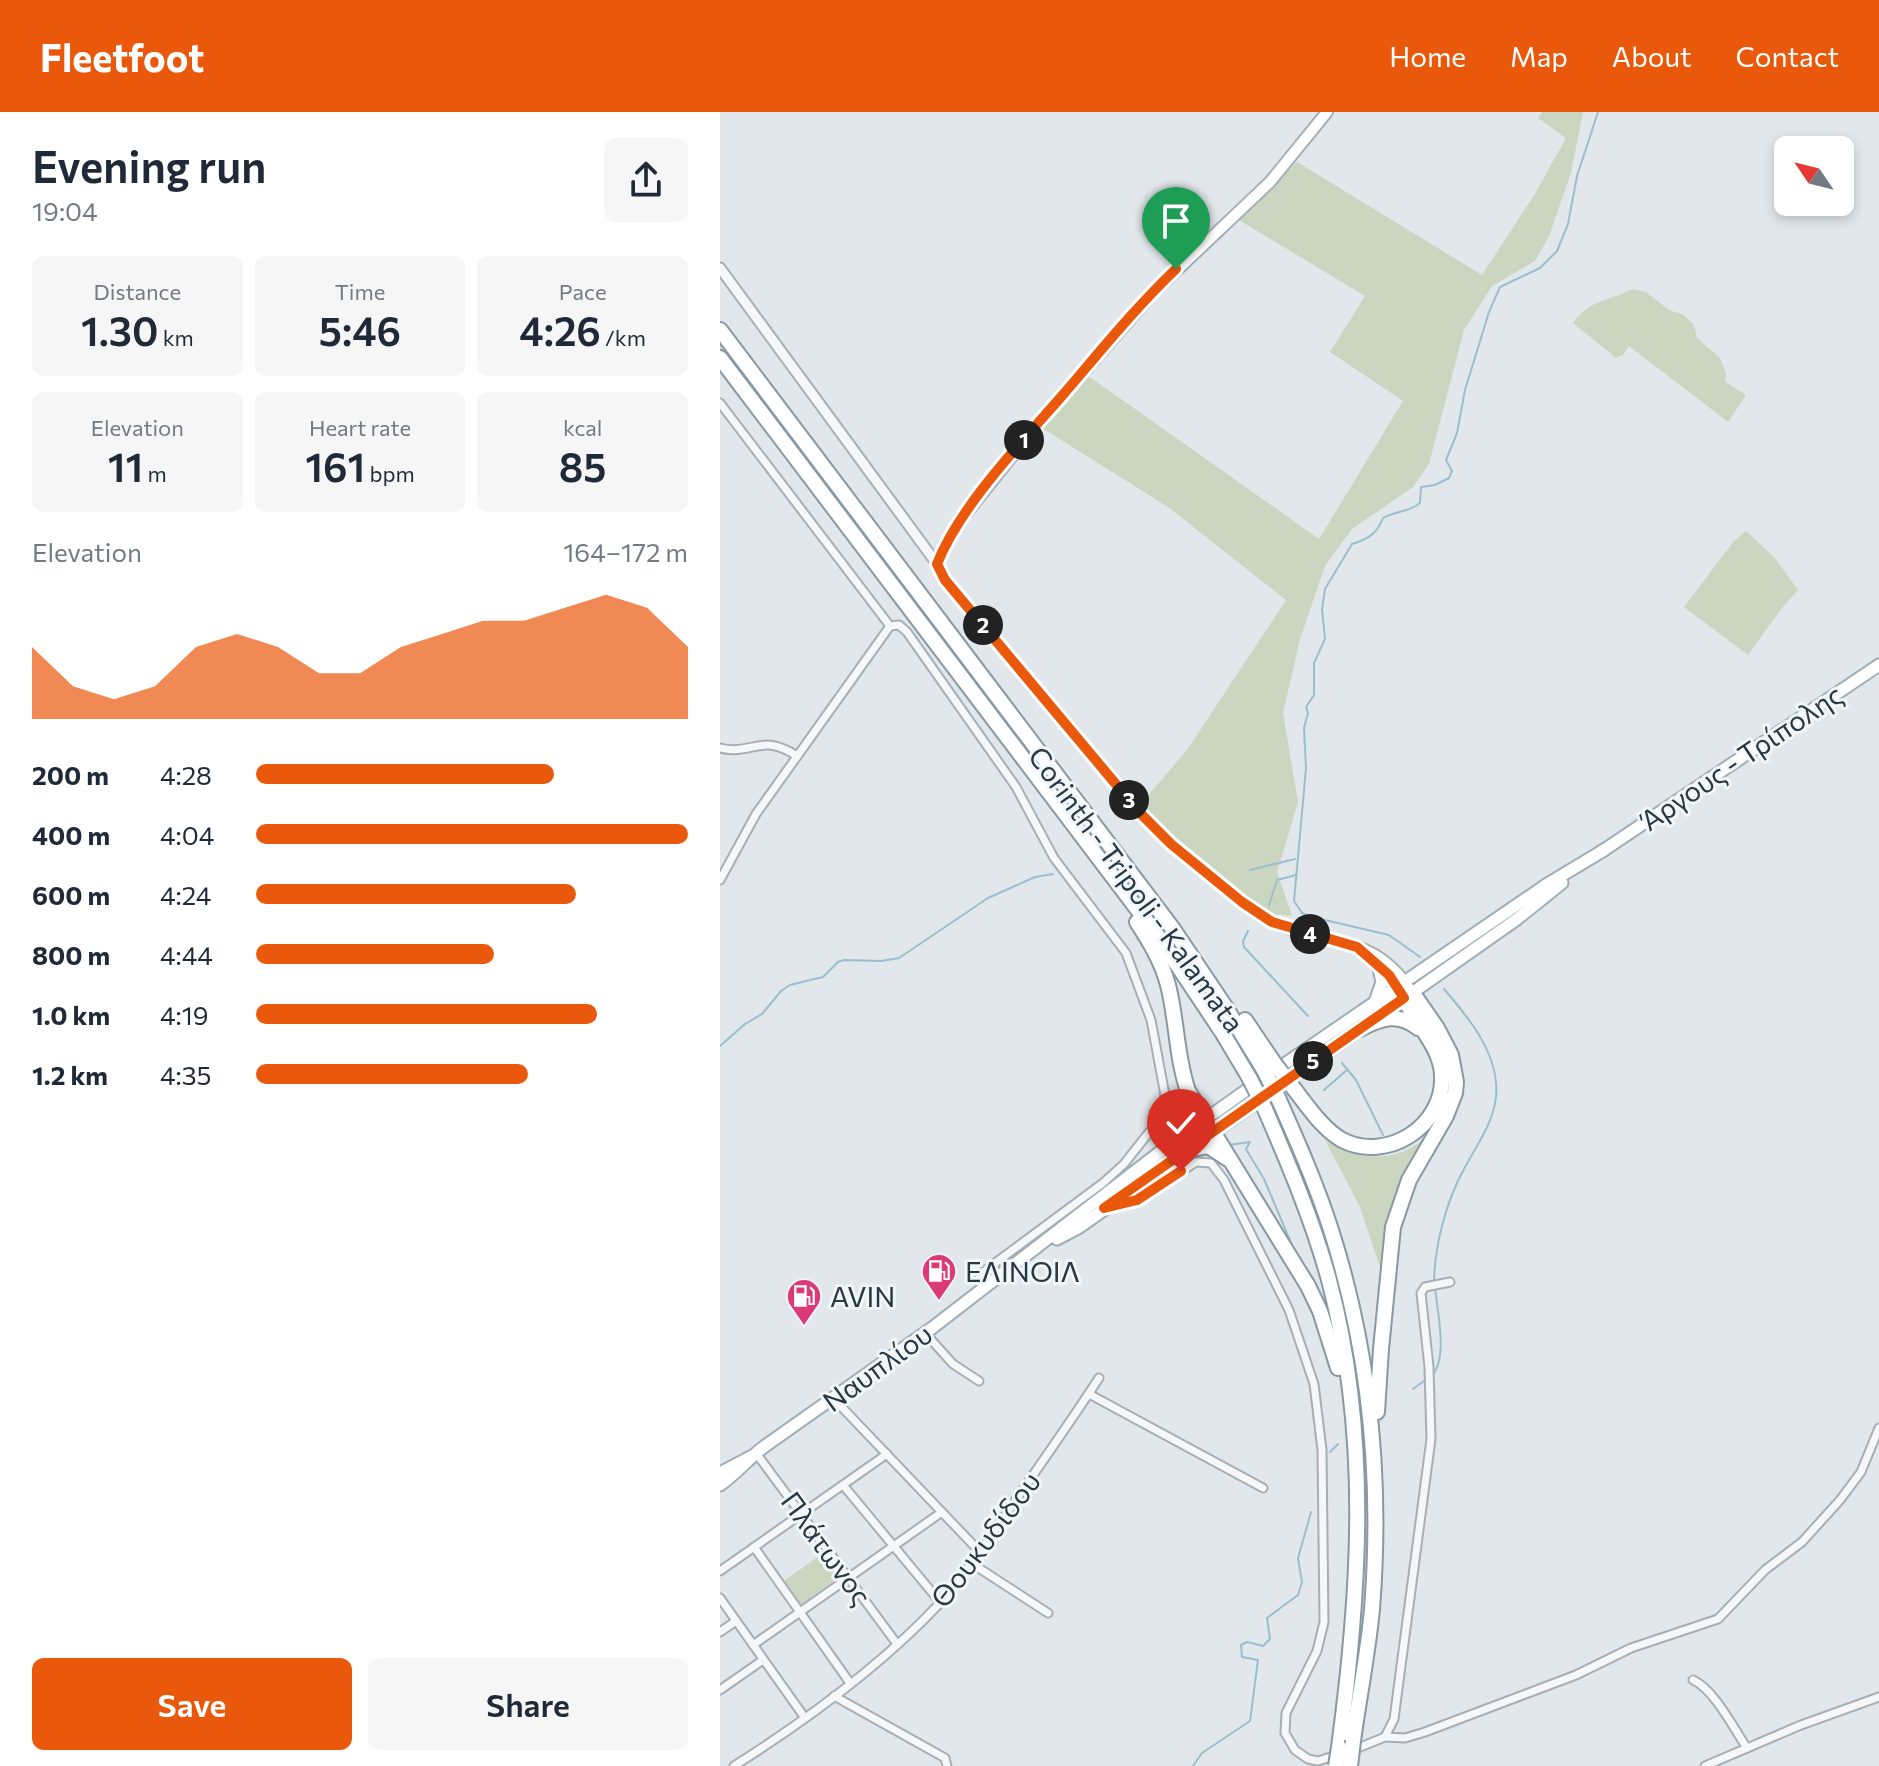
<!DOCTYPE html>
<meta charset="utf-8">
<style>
:root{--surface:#fff;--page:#f6f6f7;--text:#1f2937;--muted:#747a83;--accent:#ea580c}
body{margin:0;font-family:Commissioner,sans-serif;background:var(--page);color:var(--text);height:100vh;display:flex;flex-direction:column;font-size:30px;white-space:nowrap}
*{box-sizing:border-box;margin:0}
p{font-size:26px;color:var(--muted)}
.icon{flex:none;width:44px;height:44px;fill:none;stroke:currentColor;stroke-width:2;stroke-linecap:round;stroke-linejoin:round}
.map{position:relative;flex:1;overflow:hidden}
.side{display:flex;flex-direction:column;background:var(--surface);width:720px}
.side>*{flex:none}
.needle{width:52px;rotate:305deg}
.controls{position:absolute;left:1054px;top:24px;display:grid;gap:16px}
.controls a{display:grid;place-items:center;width:80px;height:80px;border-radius:12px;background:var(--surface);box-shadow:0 4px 12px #0003;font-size:40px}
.pin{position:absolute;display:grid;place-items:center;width:68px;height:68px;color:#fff;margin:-82px -34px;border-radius:50% 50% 50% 0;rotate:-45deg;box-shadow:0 0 8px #0007}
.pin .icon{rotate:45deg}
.km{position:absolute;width:40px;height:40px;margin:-20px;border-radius:50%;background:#222;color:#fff;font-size:22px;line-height:40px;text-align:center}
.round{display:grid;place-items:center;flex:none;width:84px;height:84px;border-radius:12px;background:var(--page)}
.head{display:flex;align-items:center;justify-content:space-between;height:136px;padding:0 32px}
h1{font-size:44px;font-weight:600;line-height:60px}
.stats{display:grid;grid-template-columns:repeat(3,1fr);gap:12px;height:136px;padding:8px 32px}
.stats div{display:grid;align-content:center;border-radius:12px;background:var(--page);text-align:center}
.stats b{font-size:40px;font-weight:600}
.stats small{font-size:22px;font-weight:400}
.stats p{font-size:22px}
.chart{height:224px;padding:16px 32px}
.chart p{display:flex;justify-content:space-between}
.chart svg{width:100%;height:144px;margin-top:8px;fill:var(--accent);opacity:.7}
.cta{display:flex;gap:16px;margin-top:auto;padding:16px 32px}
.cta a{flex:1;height:92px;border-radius:12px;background:var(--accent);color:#fff;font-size:32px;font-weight:600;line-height:92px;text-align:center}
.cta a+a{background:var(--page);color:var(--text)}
ul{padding:0 32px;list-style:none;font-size:26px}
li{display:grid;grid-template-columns:128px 96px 1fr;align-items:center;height:60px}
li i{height:20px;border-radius:10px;background:var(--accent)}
header{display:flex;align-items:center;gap:48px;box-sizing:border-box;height:112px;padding:0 40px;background:var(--accent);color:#fff}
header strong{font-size:38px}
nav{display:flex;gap:44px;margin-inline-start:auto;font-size:28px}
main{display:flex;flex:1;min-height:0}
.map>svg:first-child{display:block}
.green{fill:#cbd6c1}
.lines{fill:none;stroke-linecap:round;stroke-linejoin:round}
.stream{stroke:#99bfcf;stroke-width:2}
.minor-casing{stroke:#a6afb6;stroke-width:11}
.tertiary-casing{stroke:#a6afb6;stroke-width:13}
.secondary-casing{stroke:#a6afb6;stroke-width:14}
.primary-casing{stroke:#9fafb8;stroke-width:15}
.motorway-casing{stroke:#8799a4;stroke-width:18}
.minor{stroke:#f5f7f9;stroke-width:7}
.tertiary{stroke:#f5f7f9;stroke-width:9}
.secondary{stroke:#fff;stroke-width:10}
.primary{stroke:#fff;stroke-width:11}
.motorway{stroke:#fff;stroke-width:14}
.motorway-bridge-casing{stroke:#8799a4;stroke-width:18;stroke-linecap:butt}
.motorway-bridge{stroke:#fff;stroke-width:14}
.route-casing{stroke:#fff;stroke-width:16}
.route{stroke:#ea580c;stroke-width:10}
.labels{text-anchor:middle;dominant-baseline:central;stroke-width:6;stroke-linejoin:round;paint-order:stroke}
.street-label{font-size:28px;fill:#283945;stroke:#f1f6f8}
.poi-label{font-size:28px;fill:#283945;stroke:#f1f6f8;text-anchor:start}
</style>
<header>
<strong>Fleetfoot</strong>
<nav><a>Home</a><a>Map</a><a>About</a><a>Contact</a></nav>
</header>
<main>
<section class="side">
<div class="head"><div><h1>Evening run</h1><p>19:04</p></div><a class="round"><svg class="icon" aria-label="share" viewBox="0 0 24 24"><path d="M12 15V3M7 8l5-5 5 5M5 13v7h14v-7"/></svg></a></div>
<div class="stats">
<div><p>Distance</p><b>1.30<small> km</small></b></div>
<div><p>Time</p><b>5:46</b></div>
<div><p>Pace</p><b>4:26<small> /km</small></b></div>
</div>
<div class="stats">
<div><p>Elevation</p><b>11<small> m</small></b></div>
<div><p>Heart rate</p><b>161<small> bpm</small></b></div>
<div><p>kcal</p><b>85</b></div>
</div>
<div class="chart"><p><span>Elevation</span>164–172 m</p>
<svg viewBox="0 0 160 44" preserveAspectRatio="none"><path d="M0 44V22L10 34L20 38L30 34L40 22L50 18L60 22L70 30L80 30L90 22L100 18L110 14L120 14L130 10L140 6L150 10L160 22V44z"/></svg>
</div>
<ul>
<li><b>200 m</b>4:28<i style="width:69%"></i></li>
<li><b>400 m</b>4:04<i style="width:100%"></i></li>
<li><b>600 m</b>4:24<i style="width:74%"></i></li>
<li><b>800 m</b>4:44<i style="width:55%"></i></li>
<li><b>1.0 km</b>4:19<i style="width:79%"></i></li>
<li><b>1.2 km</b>4:35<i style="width:63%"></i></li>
</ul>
<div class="cta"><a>Save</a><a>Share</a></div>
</section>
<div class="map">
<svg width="1159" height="1654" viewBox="0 0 1159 1654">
<rect width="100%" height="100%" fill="#e1e7eb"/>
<g class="green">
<polygon points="822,0 863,0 851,61 829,124 815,149 772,174 744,218 709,352 693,375 632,417 605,454 580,527 563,601 578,690 557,760 572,804 549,802 448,719 421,692 467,638 566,488 448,395 322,316 367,263 599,427 683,289 610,240 645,184 519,108 577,50 762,163 816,80 846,26 818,6"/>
<path d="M912,177L926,180L949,198L964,203L974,213L977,226L1000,246L1006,261L1005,270L1026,283L1008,310L909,234L903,243L896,246L853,211C870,187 888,190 912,177Z"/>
<polygon points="0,228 179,466 191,484 0,235"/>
<polygon points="1026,419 1054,445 1078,478 1062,496 1028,543 964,495 1014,429"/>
<path d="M417,784C451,822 479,864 505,907C584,1034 629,1167 644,1316C650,1370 652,1424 645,1478C643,1424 647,1369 641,1315C627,1174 579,1036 506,915C479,870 447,828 417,784Z"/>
<path d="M728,947L731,981L704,1039L664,1167L640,1095L605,1028C639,1053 695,1052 716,1009C724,992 724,966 728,947Z"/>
<polygon points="102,1442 118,1466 80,1493 64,1469"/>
</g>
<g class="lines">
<g class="stream">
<polyline points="530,758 575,747"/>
<polyline points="549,793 557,768 576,763"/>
<polyline points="528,819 523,829 524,835 588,904"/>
<path d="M700,845L669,823L592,805L582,801L574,789L586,656L584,616L588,601L586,595L594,583V551L605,527L602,497L605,477L632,432C648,427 657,422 663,406C676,398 688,401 700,391L701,375L715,373L729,366L732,359L726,348L737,321L745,278L769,200L780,175L820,156L837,139L848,112L857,64L878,0"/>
<polyline points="0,934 25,912 42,902 61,879 70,873 103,865 118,850 124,848 161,849 179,846 268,786 315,765 333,762"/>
<polyline points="622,951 636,968 663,1023"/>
<polyline points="604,978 627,958"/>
<polyline points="509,1033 530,1030 526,1037 544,1067 572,1133"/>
<path d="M714,1169C715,1132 726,1090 744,1057C756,1034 773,1012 776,985C780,943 749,906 724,877"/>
<path d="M713,1262C728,1244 717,1199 715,1175"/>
<polyline points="693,1277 708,1266"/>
<polyline points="610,1340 618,1332"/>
<polyline points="473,1654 482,1641 530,1609 538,1548 522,1545 521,1533 527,1530 543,1534 550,1527 547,1506 578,1483 582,1470 578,1446 591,1400"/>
</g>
<g class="minor-casing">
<g id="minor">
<polyline points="0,291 170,514"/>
<polyline points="170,514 179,513 187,520 296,675 334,746 406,841 431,908 445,983 441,1000 434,1014 404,1052 383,1071 259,1163"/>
<path d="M0,636C32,644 41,620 77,644"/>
<polyline points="0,768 36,702 170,514"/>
<polyline points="393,1095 417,1088 476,1050 491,1051 504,1068 569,1198 594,1272 602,1338 604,1510 597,1539 566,1601 565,1621 575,1638 588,1647 598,1649 617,1643"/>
<polyline points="205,1221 233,1252 259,1269"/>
<polyline points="369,1282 543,1376"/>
<polyline points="114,1287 260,1440"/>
<polyline points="36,1341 177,1532"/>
<polyline points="123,1373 220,1490"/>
<polyline points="34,1435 130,1571"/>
<polyline points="251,1451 328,1501"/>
<polyline points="0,1459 167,1342"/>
<polyline points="0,1486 85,1606"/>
<polyline points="0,1520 16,1509"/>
<polyline points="33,1533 222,1400"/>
<path d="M973,1568C994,1577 1014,1617 1027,1636"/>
<polyline points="0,1578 43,1548"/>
<polyline points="114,1584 225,1646 227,1654"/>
<polyline points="665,1625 685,1626 705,1620 856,1563 911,1536 998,1507 1045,1458 1082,1430 1120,1388 1141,1360 1159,1316"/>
<polyline points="633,1638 665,1625 674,1607 711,1327 709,1255 701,1181 705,1175 730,1170"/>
<path d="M14,1654C85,1609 163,1552 220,1491C247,1461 269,1426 293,1392C322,1350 351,1309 379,1266"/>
<polyline points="985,1654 1081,1613 1159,1585"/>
</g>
</g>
<g class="tertiary-casing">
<polyline id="tertiary" points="0,156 217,452"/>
</g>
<g class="secondary-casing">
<g id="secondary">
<path d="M607,0L550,70L435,179L313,318L244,404L225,433L217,452L225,468L432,714L478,755L544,805C599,837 648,816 689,876"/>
<polyline points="640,838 669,863 681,881"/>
</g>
</g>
<g class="primary-casing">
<g id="primary">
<polyline points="881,740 1159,553"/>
<polyline points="655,890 662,870 658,852"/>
<polyline points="553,960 826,773 884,738"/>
<polyline points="337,1127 358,1116 797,807 842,771"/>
<polyline points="0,1361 32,1344"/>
<path d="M0,1373C17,1361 29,1346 45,1334L212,1216L449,1033L538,970"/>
</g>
</g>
<g class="motorway-casing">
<g id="motorway">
<polyline points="0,218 453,817 506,896 544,958"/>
<polyline points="0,246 440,827 502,920 530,967"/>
<path d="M417,810C430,830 442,850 448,873C457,908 456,944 468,979L588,1174L600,1199L618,1256"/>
<polyline points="525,908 554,951"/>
<path d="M640,917C661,906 678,900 698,916"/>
<path d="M575,978C588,995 603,1017 622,1028C667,1051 725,1014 722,963C721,935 695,911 684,886"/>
<path d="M559,988C578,1031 597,1074 611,1118C650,1240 662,1369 652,1497C648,1541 639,1585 633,1629"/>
<path d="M545,997C569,1053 593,1109 609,1168C650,1322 640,1479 619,1635"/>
<polyline points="449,1033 468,1004 468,979"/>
<polyline points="464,1039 488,1034 508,1047"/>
<polyline points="657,1300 661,1237 673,1115 689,1068 726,1004 735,981 736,970 731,943 717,916 692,880"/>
</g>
</g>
<use href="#minor" class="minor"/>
<use href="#tertiary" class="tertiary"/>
<use href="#secondary" class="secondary"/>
<use href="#primary" class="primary"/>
<use href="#motorway" class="motorway"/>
<g class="motorway-bridge-casing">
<g id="motorway-bridge">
<polyline points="554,951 575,978"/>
<polyline points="544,958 559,988"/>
<polyline points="530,967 545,997"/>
<polyline points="616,1654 619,1635"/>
<polyline points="630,1654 633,1629"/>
</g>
</g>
<use href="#motorway-bridge" class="motorway-bridge"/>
</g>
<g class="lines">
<g class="route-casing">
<path id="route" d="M456,157C415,196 379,241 341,285C300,332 240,394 217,452L225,468L420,701L451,732L522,790L552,810L637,835L669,863L684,886L384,1096L417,1088L461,1059"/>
</g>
<use href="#route" class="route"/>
</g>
<defs>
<g id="fuel-pin" transform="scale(1.8)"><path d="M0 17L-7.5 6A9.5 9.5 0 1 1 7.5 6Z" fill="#dc3a77" stroke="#f1f6f8"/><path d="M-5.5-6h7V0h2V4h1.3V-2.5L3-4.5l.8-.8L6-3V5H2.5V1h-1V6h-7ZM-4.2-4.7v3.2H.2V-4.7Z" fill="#fff"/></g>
</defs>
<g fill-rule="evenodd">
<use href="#fuel-pin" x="219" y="1159"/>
<use href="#fuel-pin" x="84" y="1184"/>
</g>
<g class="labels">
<g class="street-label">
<text transform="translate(1021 645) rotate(-34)">Άργους - Τρίπολης</text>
<text transform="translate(417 777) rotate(54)">Corinth - Tripoli - Kalamata</text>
<text transform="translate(157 1255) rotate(-36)">Ναυπλίου</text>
<text transform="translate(265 1427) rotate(-53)">Θουκυδίδου</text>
<text transform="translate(107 1436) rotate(54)">Πλάτωνος</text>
</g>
<g class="poi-label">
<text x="245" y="1159">ΕΛΙΝΟΙΛ</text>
<text x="110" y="1184">AVIN</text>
</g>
</g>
</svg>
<div class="controls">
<a><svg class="needle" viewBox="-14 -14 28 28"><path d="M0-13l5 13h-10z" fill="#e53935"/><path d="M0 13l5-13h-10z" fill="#747a83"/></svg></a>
</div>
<div class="pin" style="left:456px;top:157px;background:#1e9e55"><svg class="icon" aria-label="arrive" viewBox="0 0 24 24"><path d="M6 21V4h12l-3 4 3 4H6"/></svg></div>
<div class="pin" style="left:461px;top:1059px;background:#d93025"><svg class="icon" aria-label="check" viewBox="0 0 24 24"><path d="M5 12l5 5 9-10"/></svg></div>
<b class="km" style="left:304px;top:328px">1</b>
<b class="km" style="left:263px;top:513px">2</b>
<b class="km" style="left:409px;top:688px">3</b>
<b class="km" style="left:590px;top:822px">4</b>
<b class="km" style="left:593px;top:949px">5</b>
</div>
</main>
